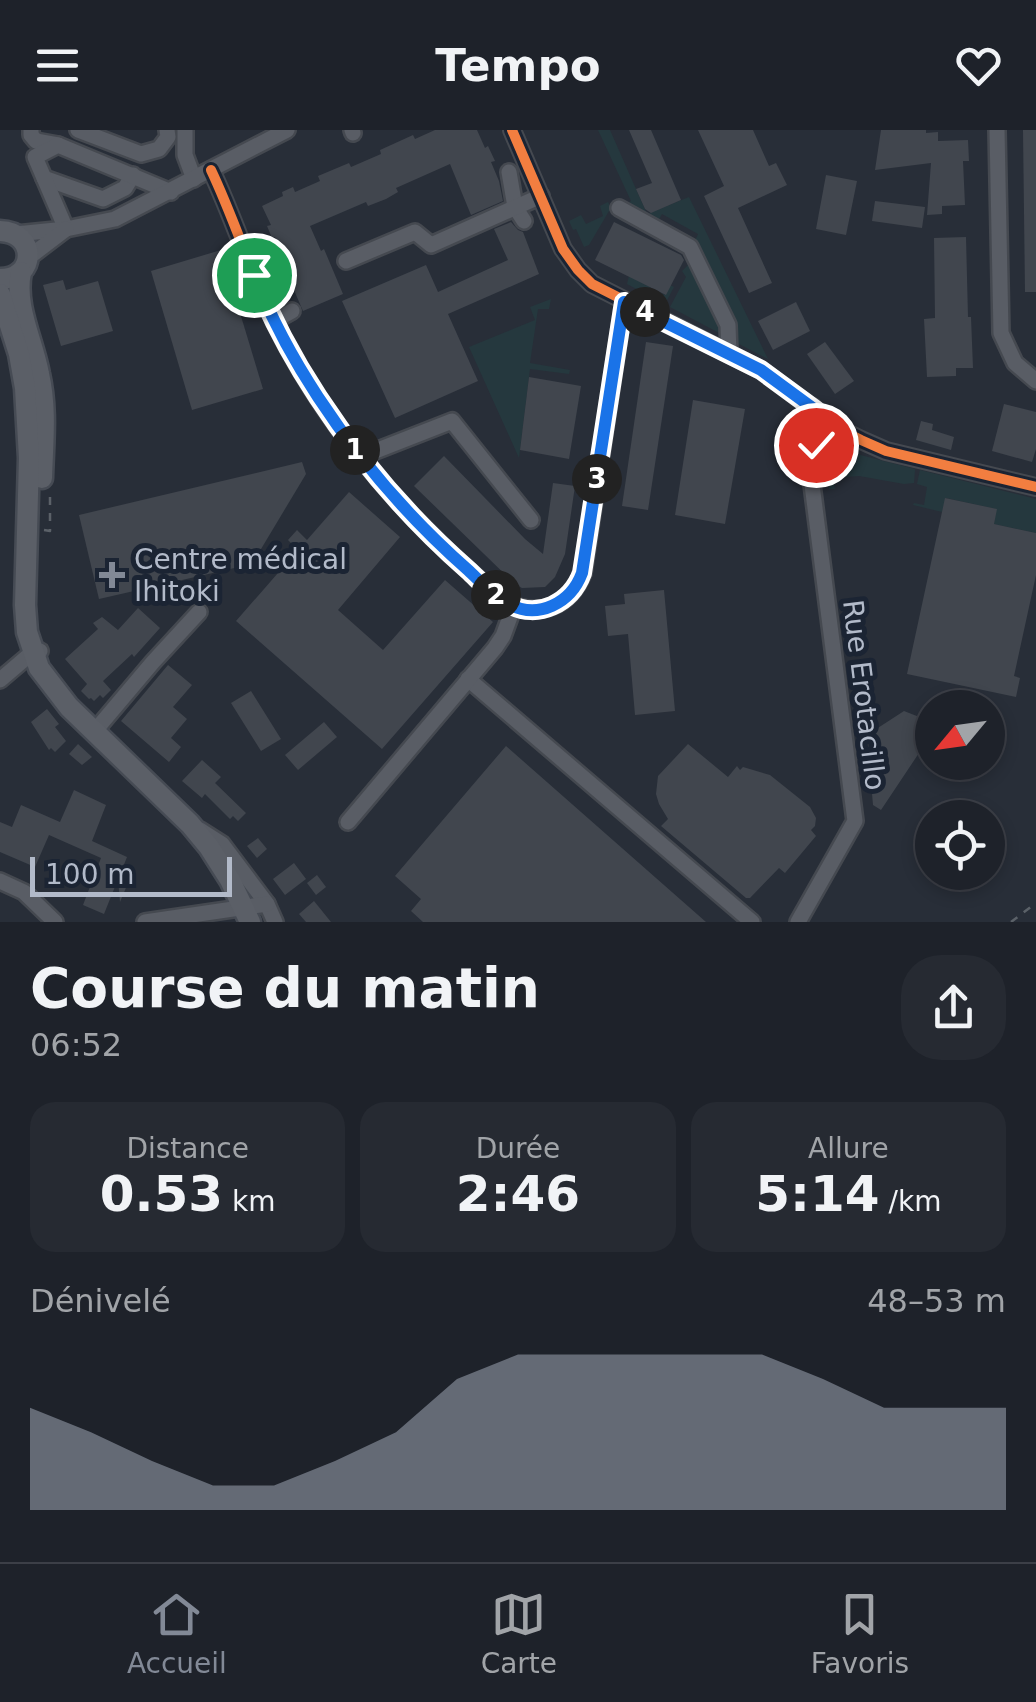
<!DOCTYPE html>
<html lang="fr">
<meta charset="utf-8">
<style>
:root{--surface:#1e222a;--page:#262a32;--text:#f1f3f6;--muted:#a1a4a8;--line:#3c3f47;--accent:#828996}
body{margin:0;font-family:"DejaVu Sans",sans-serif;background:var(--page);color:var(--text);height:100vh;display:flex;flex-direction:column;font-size:38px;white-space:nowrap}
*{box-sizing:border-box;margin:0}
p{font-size:32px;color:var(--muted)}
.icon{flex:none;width:55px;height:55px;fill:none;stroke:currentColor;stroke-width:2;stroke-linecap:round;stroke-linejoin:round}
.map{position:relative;height:792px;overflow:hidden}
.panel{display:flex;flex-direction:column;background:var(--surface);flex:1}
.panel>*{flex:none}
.needle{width:65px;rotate:241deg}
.buttons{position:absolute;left:915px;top:560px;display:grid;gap:20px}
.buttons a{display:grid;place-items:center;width:90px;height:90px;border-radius:50%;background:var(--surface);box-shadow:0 5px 15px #0003,0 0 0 2px var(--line);font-size:50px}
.scale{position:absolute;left:30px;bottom:25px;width:202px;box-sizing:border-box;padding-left:10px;border:5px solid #b2bac9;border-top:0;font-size:28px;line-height:35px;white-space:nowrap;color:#b2bac9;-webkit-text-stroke:8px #1b2433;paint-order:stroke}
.pin{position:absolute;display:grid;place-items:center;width:85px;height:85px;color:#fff;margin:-42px;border:5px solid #fff;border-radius:50%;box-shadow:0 2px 10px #0007}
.km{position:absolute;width:50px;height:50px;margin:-25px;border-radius:50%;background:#222;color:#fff;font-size:28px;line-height:50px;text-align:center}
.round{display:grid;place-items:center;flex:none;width:105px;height:105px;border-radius:40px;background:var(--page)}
.summary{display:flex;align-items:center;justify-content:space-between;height:170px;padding:0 30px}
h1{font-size:55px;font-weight:600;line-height:75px}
.stats{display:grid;grid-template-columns:repeat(3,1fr);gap:15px;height:170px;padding:10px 30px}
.stats div{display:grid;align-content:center;border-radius:25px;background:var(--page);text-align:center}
.stats b{font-size:50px;font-weight:600}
.stats small{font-size:28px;font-weight:400}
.stats p{font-size:28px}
.chart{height:280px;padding:20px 30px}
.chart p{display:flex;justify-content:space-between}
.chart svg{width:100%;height:180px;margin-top:10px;fill:var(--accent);opacity:.7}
header{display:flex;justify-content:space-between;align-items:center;height:130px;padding:0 30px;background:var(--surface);font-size:45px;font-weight:600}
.tabs{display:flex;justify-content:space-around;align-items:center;height:140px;border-top:2px solid var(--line);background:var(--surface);font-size:28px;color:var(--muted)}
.tabs a{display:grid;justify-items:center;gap:5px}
.tabs .selected{color:var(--accent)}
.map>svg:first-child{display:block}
.green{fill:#25383e}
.building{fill:#41464e}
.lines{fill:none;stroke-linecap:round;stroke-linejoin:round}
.minor-casing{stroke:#454950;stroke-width:20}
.major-casing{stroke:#464b54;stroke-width:25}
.path{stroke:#5b6168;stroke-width:2.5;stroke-dasharray:8 8;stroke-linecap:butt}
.minor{stroke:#595d65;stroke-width:15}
.major{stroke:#5b5f67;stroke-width:20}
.cycleway-casing{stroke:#1b2433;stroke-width:16}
.cycleway{stroke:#f27e40;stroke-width:10}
.route-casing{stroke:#fff;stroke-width:20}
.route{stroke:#1a73e8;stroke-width:12}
.poi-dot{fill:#828996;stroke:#1b2433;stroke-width:4}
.labels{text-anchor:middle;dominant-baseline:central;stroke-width:10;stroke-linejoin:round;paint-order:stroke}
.poi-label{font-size:28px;fill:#b2bac9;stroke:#1b2433;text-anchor:start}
.street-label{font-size:28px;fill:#b2bac9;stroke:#1b2433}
</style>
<header><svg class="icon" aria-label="menu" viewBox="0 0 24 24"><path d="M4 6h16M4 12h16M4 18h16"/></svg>Tempo<svg class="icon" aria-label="heart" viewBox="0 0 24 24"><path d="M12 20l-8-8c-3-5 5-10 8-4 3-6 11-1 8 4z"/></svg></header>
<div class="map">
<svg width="1036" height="792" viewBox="0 0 1036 792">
<rect width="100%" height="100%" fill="#282e38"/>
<g class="green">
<polygon points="598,0 610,0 647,84 689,67 768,229 735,212 694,113 698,104 662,84 657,93 623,76 631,71"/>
<polygon points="608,72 613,82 609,81 589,115 584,117 576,99 573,100 569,91 581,85 586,94 603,86 600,76"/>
<polygon points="691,132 726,200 723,205 670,177 686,147 682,141"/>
<polygon points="629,146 665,165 670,155 674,157 665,174 627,154"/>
<polygon points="551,169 549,179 538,179 530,233 570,240 569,244 530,239 519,328 469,217 535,190 530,177"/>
<polygon points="837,319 915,339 914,353 904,354 859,346 833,348 835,359 829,359 825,329"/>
<polygon points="920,340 1036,369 1036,403 994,394 996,379 946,368 942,382 913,375 914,373 924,375 927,357 917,354"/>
</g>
<g class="building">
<polygon points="435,0 477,0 485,18 488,16 495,31 491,32 499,51 503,71 471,85 450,34 396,58 398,62 386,69 368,76 366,72 310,96 321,121 324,119 343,164 303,181 284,137 288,135 275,107 272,108 267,96 271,95 262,76 283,66 282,62 293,57 295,62 320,51 318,46 349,33 351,37 381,24 380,20 413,5 415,9"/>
<polygon points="629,0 651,0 681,70 651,83 645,79 636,59 652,53"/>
<polygon points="698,0 753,0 769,36 776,33 787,55 738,78 772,153 749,163 704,66 724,56"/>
<polygon points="881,0 926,0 926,3 938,2 938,11 968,10 969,31 963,31 965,75 942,76 942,84 927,85 931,33 875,40"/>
<polygon points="1023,0 1036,0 1036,162 1025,162"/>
<polygon points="826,45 857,51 846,105 816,99"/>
<polygon points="875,71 925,77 922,98 872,91"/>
<polygon points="511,92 518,100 523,102 539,144 448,184 478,251 395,288 342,171 426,135 438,162 508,130 494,99"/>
<polygon points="614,92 681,125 684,130 666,165 595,130"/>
<polygon points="966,107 968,187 971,187 973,238 956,238 956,246 927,247 924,189 935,188 934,108"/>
<polygon points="221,120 263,259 192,280 151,141"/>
<polygon points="63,150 66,160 98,151 113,201 61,216 43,155"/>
<polygon points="796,172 810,201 773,220 758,191"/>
<polygon points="646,212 673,216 648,380 622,376"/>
<polygon points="825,212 854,251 835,264 807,224"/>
<polygon points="529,247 581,256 569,329 520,320"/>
<polygon points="693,270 745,279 725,394 675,385"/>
<polygon points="1004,274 1036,282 1036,319 1032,332 992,321"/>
<polygon points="921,291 933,294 932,300 954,307 951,320 916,310"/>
<polygon points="444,326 525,409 543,424 553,353 575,356 565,424 555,447 545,457 522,458 515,454 414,356"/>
<polygon points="302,332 306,344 252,434 99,469 79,385"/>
<polygon points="349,362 400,407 338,480 383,520 445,450 493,492 382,619 236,491 298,420 288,410 297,400 307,410"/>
<polygon points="945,368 997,379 994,394 1036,403 1036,445 1014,546 1020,548 1016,567 907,544"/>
<polygon points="664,460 675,581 635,585 628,504 608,506 605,476 625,474 624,464"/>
<polygon points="138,478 160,498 134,527 132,524 103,551 111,560 103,568 100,565 94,571 91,568 89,569 81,561 87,554 65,529 98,499 93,493 102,487 118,500"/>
<polygon points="168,535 192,555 173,577 187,589 171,608 181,617 169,632 121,591"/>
<polygon points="251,561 281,609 261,621 231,573"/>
<polygon points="47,579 59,594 55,597 66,611 55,622 51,618 49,620 31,592"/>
<polygon points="904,581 927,590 930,595 931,605 881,680 873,675 868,617 872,614 867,605"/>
<polygon points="324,592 337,607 298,640 285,625"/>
<polygon points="78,614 92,627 82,635 69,624"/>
<polygon points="688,614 728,647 737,636 740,640 743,637 770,645 810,677 816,688 815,696 811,700 816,706 785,743 779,738 750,768 746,768 661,696 668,689 659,674 656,664 658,646"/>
<polygon points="506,616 706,792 423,792 411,781 421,769 395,746"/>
<polygon points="202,630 221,647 215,653 246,683 238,691 233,686 230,689 205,664 202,668 182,651"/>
<polygon points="74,660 106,675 92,711 127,727 123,737 133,741 120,772 118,749 104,784 83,775 101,728 49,705 35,737 0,722 0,692 12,697 21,675 60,692"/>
<polygon points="258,708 267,719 257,728 247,716"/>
<polygon points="294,733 306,749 285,765 273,749"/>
<polygon points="317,745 326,757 316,765 307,753"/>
<polygon points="314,771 331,792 306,792 299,784"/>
</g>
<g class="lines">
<g class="minor-casing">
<g id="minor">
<polyline points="31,0 31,5 36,11 58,15"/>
<polyline points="78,0 141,24 159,19 168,7 167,0"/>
<polyline points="185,0 185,25 194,49"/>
<polyline points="352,0 353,3"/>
<polyline points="512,0 563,119 578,140 592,154 761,240 843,301 861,310 886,321 1036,357"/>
<polyline points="997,0 1001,203 1015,233 1036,251"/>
<path d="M211,40C232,84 247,131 267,176C320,292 407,393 507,473C539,487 569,478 583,443L624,172"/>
<polyline points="509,42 515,77 524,91"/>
<polyline points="44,48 103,69 125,58 133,45"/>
<polyline points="619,78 690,117 728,195 729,224"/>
<polyline points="66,99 35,27 58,15 171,62"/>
<polyline points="16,104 66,99 115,89 287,0"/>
<polyline points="28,128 66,99"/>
<polyline points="346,131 415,102 431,115 541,66"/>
<polyline points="274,191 292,181"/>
<path d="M813,277L805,308L809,331C818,313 825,308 843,301"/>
<polyline points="360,327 452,291 531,390"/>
<polyline points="468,549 752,792"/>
<polyline points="0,550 27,527 40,521"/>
<polyline points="94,602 153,532 199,482"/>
<polyline points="348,692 495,518 503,506 514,476"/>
<polyline points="200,700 222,714 267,774 275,792"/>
<polyline points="0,751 24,762 55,792"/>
<polyline points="145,792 267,774"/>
<polyline points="798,792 855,691 809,331"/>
</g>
</g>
<g class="major-casing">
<g id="major">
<path d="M0,101C37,102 37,149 0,149"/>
<path d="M21,142C14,176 33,211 39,244C47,279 43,313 42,348"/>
<polyline points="0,164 19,224 25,258 29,328 25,475 27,502 39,538 69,577 190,694 209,717 230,750 250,792"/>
</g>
</g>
<g class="path">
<polyline points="44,400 50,401 50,365"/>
<polyline points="1011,792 1036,773"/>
</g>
<use href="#minor" class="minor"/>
<use href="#major" class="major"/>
<g class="cycleway-casing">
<g id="cycleway">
<polyline points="512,0 563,119 578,140 592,154 761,240 843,301 861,310 886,321 1036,357"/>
<path d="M211,40C232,84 247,131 267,176C320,292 407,393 507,473C539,487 569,478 583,443L624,172"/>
</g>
</g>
<use href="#cycleway" class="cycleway"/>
</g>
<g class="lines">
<g class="route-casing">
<path id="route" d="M254,145C271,188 293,229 318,267C360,331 410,389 468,440C480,451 493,466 509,474C538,490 571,473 582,443L624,172L761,240L844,301L826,307L816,315"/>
</g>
<use href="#route" class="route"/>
</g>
<path class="poi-dot" d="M107 430h10v10h10v10h-10v10h-10v-10h-10v-10h10z"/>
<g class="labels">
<g class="poi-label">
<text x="134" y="429">Centre médical<tspan x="134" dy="32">Ihitoki</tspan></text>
</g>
<g class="street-label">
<text transform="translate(864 565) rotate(83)">Rue Erotacillo</text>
</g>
</g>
</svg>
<div class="buttons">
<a><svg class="needle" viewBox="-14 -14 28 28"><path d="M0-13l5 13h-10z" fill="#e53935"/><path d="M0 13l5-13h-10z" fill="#a1a4a8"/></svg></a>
<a><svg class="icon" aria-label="locate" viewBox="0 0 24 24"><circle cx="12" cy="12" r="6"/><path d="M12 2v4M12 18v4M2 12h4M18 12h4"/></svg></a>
</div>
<div class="scale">100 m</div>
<div class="pin" style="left:254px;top:145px;background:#1e9e55"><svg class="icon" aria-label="arrive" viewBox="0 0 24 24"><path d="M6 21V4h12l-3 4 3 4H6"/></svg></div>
<div class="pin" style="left:816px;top:315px;background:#d93025"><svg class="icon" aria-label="check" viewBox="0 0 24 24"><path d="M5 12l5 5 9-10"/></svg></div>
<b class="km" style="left:355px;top:320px">1</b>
<b class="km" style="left:496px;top:465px">2</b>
<b class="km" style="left:597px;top:349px">3</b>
<b class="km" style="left:645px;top:182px">4</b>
</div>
<section class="panel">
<div class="summary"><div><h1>Course du matin</h1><p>06:52</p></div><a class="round"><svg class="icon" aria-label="share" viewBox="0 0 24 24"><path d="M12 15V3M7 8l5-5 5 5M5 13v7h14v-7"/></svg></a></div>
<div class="stats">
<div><p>Distance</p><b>0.53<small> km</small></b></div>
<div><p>Durée</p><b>2:46</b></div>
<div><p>Allure</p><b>5:14<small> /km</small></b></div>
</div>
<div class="chart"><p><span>Dénivelé</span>48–53 m</p>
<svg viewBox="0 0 160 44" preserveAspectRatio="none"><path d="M0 44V19L10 25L20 32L30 38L40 38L50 32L60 25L70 12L80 6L90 6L100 6L110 6L120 6L130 12L140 19L150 19L160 19V44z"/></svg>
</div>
</section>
<nav class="tabs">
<a class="selected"><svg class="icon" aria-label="home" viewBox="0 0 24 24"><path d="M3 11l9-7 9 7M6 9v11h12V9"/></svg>Accueil</a>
<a><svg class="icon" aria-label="map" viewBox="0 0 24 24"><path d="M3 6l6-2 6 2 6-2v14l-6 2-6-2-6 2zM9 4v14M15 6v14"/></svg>Carte</a>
<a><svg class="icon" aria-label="saved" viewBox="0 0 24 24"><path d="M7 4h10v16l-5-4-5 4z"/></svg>Favoris</a>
</nav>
